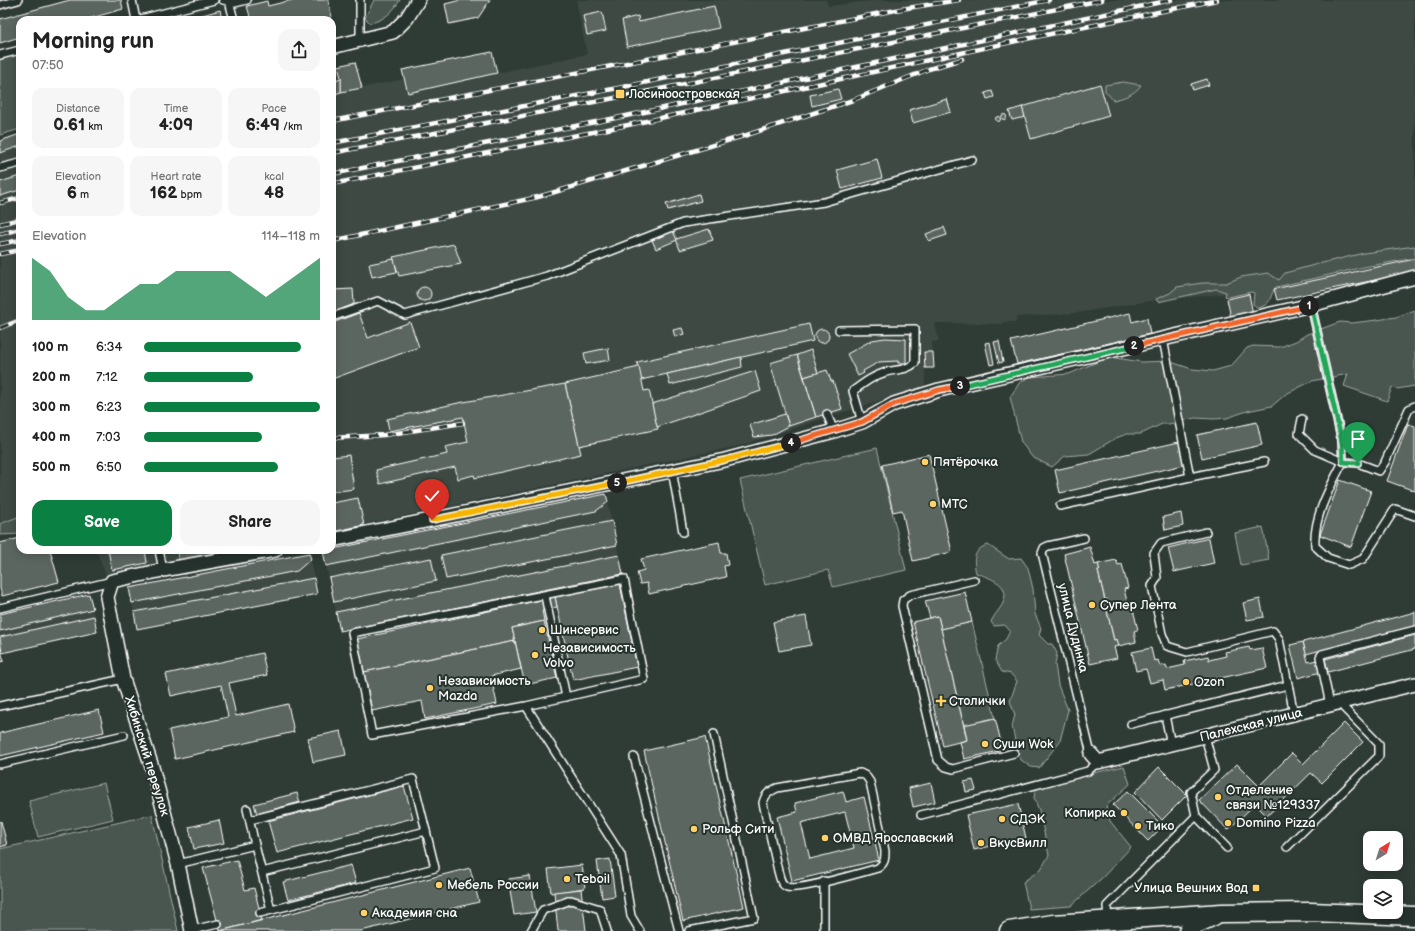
<!DOCTYPE html>
<meta charset="utf-8">
<style>
:root{--surface:#fff;--page:#f6f6f6;--text:#222;--muted:#767676;--accent:#0b8043}
body{margin:0;font-family:"Balsamiq Sans",sans-serif;background:var(--page);color:var(--text);height:100vh;display:flex;flex-direction:column;font-size:15px;white-space:nowrap}
*{box-sizing:border-box;margin:0}
p{font-size:13px;color:var(--muted)}
.icon{flex:none;width:22px;height:22px;fill:none;stroke:currentColor;stroke-width:2;stroke-linecap:round;stroke-linejoin:round}
.map{position:relative;flex:1;overflow:hidden}
.panel{position:absolute;left:16px;top:16px;width:320px;height:538px;display:flex;flex-direction:column;background:var(--surface);border-radius:12px;box-shadow:0 2px 10px #0003}
.panel>*{flex:none}
.needle{width:26px;rotate:38deg}
.controls{position:absolute;left:1363px;top:831px;display:grid;gap:8px}
.controls a{display:grid;place-items:center;width:40px;height:40px;border-radius:8px;background:var(--surface);box-shadow:0 2px 10px #0003;font-size:20px}
.pin{position:absolute;display:grid;place-items:center;width:34px;height:34px;color:#fff;margin:-41px -17px;border-radius:50% 50% 50% 0;rotate:-45deg;box-shadow:0 0 4px #0007}
.pin .icon{rotate:45deg}
.km{position:absolute;width:20px;height:20px;margin:-10px;border-radius:50%;background:#222;color:#fff;font-size:11px;line-height:20px;text-align:center}
.round{display:grid;place-items:center;flex:none;width:42px;height:42px;border-radius:12px;background:var(--page)}
.overview{display:flex;align-items:center;justify-content:space-between;height:68px;padding:0 16px}
h1{font-size:22px;font-weight:700;line-height:30px}
.figures{display:grid;grid-template-columns:repeat(3,1fr);gap:6px;height:68px;padding:4px 16px}
.figures div{display:grid;align-content:center;border-radius:10px;background:var(--page);text-align:center}
.figures b{font-size:17px;font-weight:700}
.figures small{font-size:11px;font-weight:400}
.figures p{font-size:11px}
.chart{height:112px;padding:8px 16px}
.chart p{display:flex;justify-content:space-between}
.chart svg{width:100%;height:72px;margin-top:4px;fill:var(--accent);opacity:.7}
.primary-button{display:flex;gap:8px;margin-top:auto;padding:8px 16px}
.primary-button a{flex:1;height:46px;border-radius:12px;background:var(--accent);color:#fff;font-size:16px;font-weight:700;line-height:46px;text-align:center}
.primary-button a+a{background:var(--page);color:var(--text)}
ul{padding:0 16px;list-style:none;font-size:13px}
li{display:grid;grid-template-columns:64px 48px 1fr;align-items:center;height:30px}
li i{height:10px;border-radius:5px;background:var(--accent)}
.map>svg:first-child{display:block}
.built{fill:#3c4842}
.green{fill:#4a544f;stroke:#a4aaa7}
.building{fill:#5b6661;stroke:#fff;fill-rule:evenodd}
.lines{fill:none;stroke-linecap:round;stroke-linejoin:round}
.lane-casing{stroke:#fff;stroke-width:10}
.street-casing{stroke:#fff;stroke-width:16}
.secondary-casing{stroke:#fff;stroke-width:21}
.lane{stroke:#26332d;stroke-width:7}
.street{stroke:#26332d;stroke-width:13}
.secondary{stroke:#26332d;stroke-width:18}
.rail-casing{stroke:#fff;stroke-width:4.5}
.rail{stroke:#26332d;stroke-width:3;stroke-dasharray:9;stroke-linecap:butt}
.split-1-casing{stroke:#fff;stroke-width:8}
.split-2-casing{stroke:#fff;stroke-width:8}
.split-3-casing{stroke:#fff;stroke-width:8}
.split-4-casing{stroke:#fff;stroke-width:8}
.split-5-casing{stroke:#fff;stroke-width:8}
.split-6-casing{stroke:#fff;stroke-width:8}
.split-1{stroke:#22a559;stroke-width:5}
.split-2{stroke:#f0652b;stroke-width:5}
.split-3{stroke:#22a559;stroke-width:5}
.split-4{stroke:#f0652b;stroke-width:5}
.split-5{stroke:#f5b400;stroke-width:5}
.split-6{stroke:#f5b400;stroke-width:5}
.poi-dot{fill:#ffd166;stroke:#26332d;stroke-width:1.5}
.labels{text-anchor:middle;dominant-baseline:central;stroke-width:4;stroke-linejoin:round;paint-order:stroke}
.poi-label{font-size:13px;fill:#fff;stroke:#26332d;text-anchor:start}
.street-label{font-size:13px;fill:#fff;stroke:#26332d}
</style>
<div class="map">
<svg width="1415" height="931" viewBox="0 0 1415 931">
<rect width="100%" height="100%" fill="#2f3b35"/>
<filter id="ink" filterUnits="userSpaceOnUse"><feTurbulence type="fractalNoise" baseFrequency=".025" numOctaves="2"/><feDisplacementMap in="SourceGraphic" scale="8" xChannelSelector="R" yChannelSelector="G"/><feConvolveMatrix kernelMatrix="1 2 1 2 8 2 1 2 1" color-interpolation-filters="sRGB"/></filter>
<g filter="url(#ink)">
<g class="built">
<polygon points="576,0 826,0 828,6 879,0 1415,0 1415,272 1277,300 1274,289 1150,301 1077,313 1016,317 1016,322 1003,322 1003,324 935,323 939,341 932,342 934,368 925,369 925,386 739,446 332,531 332,68 338,66 341,78 341,92 404,79 402,70 492,52 497,73 587,54"/>
<polygon points="20,134 20,523 0,529 0,141"/>
<polygon points="606,494 623,574 340,631 323,551"/>
<polygon points="96,550 243,550 107,578"/>
<polygon points="309,553 317,594 137,629 129,588"/>
<polygon points="89,594 97,632 2,653 0,643 0,614"/>
</g>
<g class="green">
<path d="M374,0H400C392,13 384,20 370,23L365,18Z"/>
<polygon points="20,54 20,129 0,135 0,60"/>
<path d="M1123,82L1141,85C1135,94 1124,98 1113,100L1105,91V85Z"/>
<path d="M1415,246V258L1364,267L1276,287C1268,297 1274,303 1258,308L1253,304L1254,293L1251,292L1228,297L1225,296L1226,292L1216,289L1158,302L1156,299L1170,293L1177,287L1202,283H1226L1241,277L1268,273L1279,280L1285,273L1314,265L1364,253Z"/>
<polygon points="1415,310 1415,386 1397,389 1392,387 1387,401 1344,386 1348,374 1312,381 1286,394 1272,406 1247,411 1227,418 1214,419 1195,418 1169,424 1162,424 1141,434 1127,434 1116,438 1089,454 1065,456 1052,467 1032,457 1021,442 1010,397 1020,382 1030,377 1069,374 1109,357 1142,362 1168,361 1192,369 1213,371 1231,366 1247,348 1253,346 1280,347 1296,341 1307,334 1340,322 1352,323 1377,320 1396,317"/>
<polygon points="877,448 906,570 833,587 828,570 765,585 740,480"/>
<polygon points="20,516 20,534 0,535 0,524"/>
<polygon points="1263,527 1269,560 1241,565 1235,533"/>
<path d="M988,545L1009,559L1021,558L1028,568L1033,589L1035,614L1041,628L1039,635L1048,644H1052L1057,653L1055,664L1058,685L1068,710L1060,741L1039,768L1031,767L1021,760L1017,750L1012,726L1015,715L1010,701L1017,681L1011,674L1002,672L995,660L998,646L1006,639L1010,631L1005,625L994,626L991,622C994,614 1002,608 1004,600C1010,583 987,577 976,573C973,560 973,549 988,545Z"/>
<polygon points="972,622 995,718 964,725 941,629"/>
<polygon points="1124,766 1130,784 1106,806 1110,821 1131,847 1103,877 1071,906 1029,909 1023,882 1041,869 1049,855 1039,810 1034,798 1035,790 1046,784"/>
<polygon points="104,783 113,819 38,837 29,801"/>
<polygon points="152,815 178,931 0,931 0,849"/>
</g>
<g class="building">
<polygon points="70,0 121,0 123,9 84,20 20,20 20,37 0,43 0,19"/>
<polygon points="292,0 328,0 332,17 322,20 251,20 247,6 267,1 268,6"/>
<polygon points="461,0 490,0 478,18 449,24 445,4"/>
<polygon points="714,6 719,28 627,47 622,20 638,16 639,22"/>
<polygon points="220,10 222,20 181,20 206,14"/>
<polygon points="602,12 606,31 587,35 583,16"/>
<polygon points="492,52 497,73 408,93 402,70"/>
<polygon points="355,62 362,88 341,92 341,78 338,66"/>
<polygon points="341,78 341,92 332,95 332,81"/>
<polygon points="1207,79 1209,85 1193,90 1191,84"/>
<polygon points="1100,84 1109,116 1031,139 1022,107"/>
<polygon points="838,89 841,99 812,106 810,95"/>
<polygon points="992,91 994,97 987,99 985,93"/>
<polygon points="947,99 951,112 913,123 909,110"/>
<polygon points="1022,107 1025,117 1012,120 1009,111"/>
<circle cx="1004" cy="117" r="2.5"/>
<circle cx="998" cy="119" r="2.5"/>
<polygon points="20,134 20,146 0,153 0,141"/>
<polygon points="877,159 882,178 842,189 837,170"/>
<polygon points="20,176 20,190 0,196 0,182"/>
<polygon points="699,194 701,201 668,210 666,204"/>
<polygon points="944,227 947,235 929,241 926,234"/>
<polygon points="709,229 713,240 680,250 676,239"/>
<polygon points="673,231 677,240 656,249 652,240"/>
<polygon points="454,244 461,264 399,276 393,257"/>
<polygon points="394,259 397,272 372,277 369,264"/>
<polygon points="1415,259 1415,272 1277,300 1274,289"/>
<circle cx="424" cy="294" r="7"/>
<polygon points="353,289 354,304 332,314 332,290"/>
<polygon points="1249,294 1253,314 1231,318 1227,299"/>
<polygon points="359,313 368,338 410,322 419,347 332,379 332,323"/>
<polygon points="1130,313 1132,322 1147,318 1150,334 1017,364 1011,341"/>
<polygon points="809,324 813,341 641,380 637,362"/>
<polygon points="682,328 684,334 675,337 673,330"/>
<circle cx="822" cy="336" r="7"/>
<polygon points="885,338 906,339 906,363 898,363 898,361 879,362 863,371 864,373 858,376 847,354 872,340"/>
<polygon points="999,341 1003,362 999,363 994,342"/>
<polygon points="990,342 994,364 990,365 985,343"/>
<polygon points="608,348 610,360 586,364 584,353"/>
<polygon points="811,350 818,373 804,377 797,355"/>
<polygon points="924,352 933,352 934,368 925,368"/>
<polygon points="797,355 816,417 789,426 770,363"/>
<polygon points="741,357 742,367 670,385 667,374"/>
<polygon points="639,367 644,391 649,390 658,429 579,446 565,384"/>
<polygon points="827,370 831,381 833,381 842,409 816,417 804,377"/>
<polygon points="755,371 761,391 657,427 652,404"/>
<polygon points="565,384 581,454 475,478 474,475 458,479 455,467 380,484 376,470 447,454 445,447 468,442 463,417 389,431 387,419 458,403"/>
<polygon points="785,414 789,426 772,435 754,437 750,425"/>
<polygon points="1257,422 1262,445 1202,458 1197,435"/>
<polygon points="1408,424 1415,426 1415,491 1387,481"/>
<polygon points="1179,442 1184,465 1060,493 1055,470"/>
<polygon points="929,454 952,552 913,561 902,510 893,512 882,465"/>
<polygon points="349,455 354,489 332,492 332,457"/>
<polygon points="1340,480 1371,491 1351,547 1320,535"/>
<polygon points="606,494 608,502 596,511 326,566 323,551"/>
<polygon points="358,498 364,525 332,532 332,503"/>
<polygon points="1181,513 1183,526 1165,530 1163,517"/>
<polygon points="612,521 617,545 446,579 441,555"/>
<polygon points="20,538 20,550 50,550 59,582 2,596 0,588 0,543"/>
<polygon points="1209,538 1214,563 1174,572 1168,548"/>
<polygon points="719,542 721,553 726,553 728,565 724,566 726,577 649,594 647,583 640,584 637,572 644,570 641,559"/>
<polygon points="1090,547 1095,565 1098,564 1100,570 1098,571 1105,600 1107,599 1110,610 1107,611 1114,640 1117,639 1119,646 1114,647 1117,658 1090,664 1064,554"/>
<polygon points="108,550 145,550 147,563 112,570"/>
<polygon points="177,550 257,550 179,563"/>
<polygon points="309,553 311,559 297,571 132,603 129,588"/>
<polygon points="619,555 623,574 340,631 336,612"/>
<polygon points="431,558 436,581 334,602 329,578"/>
<polygon points="1116,560 1118,565 1122,564 1128,588 1124,589 1128,606 1132,605 1138,630 1134,631 1136,642 1119,646 1117,639 1114,640 1107,611 1110,610 1107,599 1105,600 1098,571 1100,570 1098,564"/>
<polygon points="314,578 317,594 137,629 134,612"/>
<polygon points="620,584 637,667 573,680 555,597"/>
<polygon points="965,592 972,622 941,629 938,616 930,618 925,601"/>
<polygon points="89,594 93,609 0,631 0,614"/>
<polygon points="555,597 557,607 542,610 544,621 512,628 515,641 364,672 357,639"/>
<polygon points="1260,599 1264,617 1247,620 1243,603"/>
<polygon points="1415,612 1415,626 1306,654 1303,642"/>
<polygon points="94,616 97,632 2,653 0,637"/>
<polygon points="806,616 811,645 779,651 773,622"/>
<polygon points="938,616 967,740 943,746 913,622"/>
<polygon points="544,621 557,678 525,685 512,628"/>
<polygon points="1415,635 1415,649 1328,672 1325,659"/>
<polygon points="515,641 521,669 491,676 497,704 425,719 422,701 372,711 364,672"/>
<polygon points="1303,642 1308,662 1317,660 1321,672 1298,678 1290,645"/>
<polygon points="1249,647 1250,650 1262,648 1267,668 1165,690 1163,680 1150,683 1146,669 1136,671 1132,652 1151,648 1154,661 1158,660 1160,666 1166,665 1167,669 1185,665 1184,661 1208,656 1209,660 1226,656 1225,652"/>
<polygon points="0,648 4,661 0,662"/>
<polygon points="262,653 267,675 229,683 236,716 288,704 294,732 175,759 169,730 228,717 221,685 171,696 166,674"/>
<polygon points="99,710 104,732 0,756 0,733"/>
<polygon points="995,718 1003,750 964,759 960,742 967,740 964,725"/>
<polygon points="1344,723 1363,742 1322,783 1311,773 1267,816 1255,804 1228,830 1199,800 1237,764 1259,786 1292,753 1303,764"/>
<polygon points="341,731 346,755 313,762 308,738"/>
<polygon points="705,737 744,907 683,921 644,751"/>
<polygon points="1159,767 1187,795 1162,820 1135,792"/>
<polygon points="973,780 976,790 966,792 964,782"/>
<polygon points="931,783 935,802 913,807 909,788"/>
<polygon points="404,786 413,818 277,853 268,821"/>
<path d="M843,791L846,802L864,797L879,860L792,881L777,817L797,812L795,803ZM845,812L854,848L810,859L801,823Z"/>
<polygon points="1128,791 1163,826 1148,841 1113,805"/>
<polygon points="297,793 300,802 257,814 254,804"/>
<polygon points="1018,804 1026,838 974,850 966,815"/>
<polygon points="219,820 224,843 194,849 189,827"/>
<polygon points="1,821 7,845 0,847 0,822"/>
<polygon points="610,859 615,896 602,898 597,861"/>
<polygon points="237,860 245,890 254,888 262,920 220,931 203,868"/>
<polygon points="351,865 356,883 288,900 283,882"/>
<polygon points="582,865 585,888 551,893 548,869"/>
<polygon points="470,868 479,902 361,931 220,931"/>
<polygon points="530,876 536,912 514,915 508,879"/>
<polygon points="581,889 586,931 558,931 554,892"/>
</g>
<g class="lines">
<g class="lane-casing">
<g id="lane">
<polyline points="132,0 136,20"/>
<polyline points="223,0 235,3 247,0"/>
<polyline points="229,1 234,20"/>
<polyline points="0,5 18,0"/>
<polyline points="137,20 214,0"/>
<polyline points="360,41 360,0"/>
<polyline points="0,55 20,50"/>
<polyline points="0,168 20,163"/>
<polyline points="332,317 378,301 405,315 547,276 683,223 824,202 972,160"/>
<path d="M839,330L915,329V363C906,371 897,369 886,372C873,376 864,383 853,391L862,422"/>
<path d="M1415,406L1409,409L1385,462L1379,471L1358,463L1343,462C1330,487 1313,517 1315,546L1328,558L1349,565L1363,559L1395,509L1415,516"/>
<polyline points="827,414 834,431"/>
<polyline points="1302,419 1299,434 1315,450 1343,462 1342,442 1311,305"/>
<polyline points="672,470 683,532"/>
<polyline points="1190,477 1264,462"/>
<polyline points="1060,506 1190,477 1163,339"/>
<polyline points="1206,532 1161,543 1154,553 1157,578 1152,586 1162,634 1167,646 1187,652 1273,631 1279,639 1294,714"/>
<polyline points="1084,538 1048,546 1044,548 1042,553 1091,754"/>
<polyline points="159,550 163,570"/>
<polyline points="974,580 910,595 903,600 902,606 938,760 946,767 953,769 1014,753"/>
<polyline points="545,596 566,697"/>
<polyline points="0,608 112,581"/>
<polyline points="1330,705 1320,657 1322,654 1415,630"/>
<polyline points="0,706 123,679"/>
<polyline points="526,706 372,735 352,633 624,579 644,679 526,706 621,855 631,916 640,931"/>
<polyline points="1165,715 1171,745"/>
<polyline points="1131,724 1288,685"/>
<polyline points="634,757 679,931"/>
<polyline points="0,764 124,735"/>
<path d="M860,773L866,776L870,782L885,851C885,859 885,863 878,868C864,872 797,891 787,887C780,884 780,877 778,871L763,803C765,794 769,792 777,788Z"/>
<polyline points="921,815 1088,771 1098,762"/>
<polyline points="1196,816 1227,848"/>
<polyline points="250,820 413,779 426,831 262,872"/>
<polyline points="255,845 271,910"/>
<polyline points="1287,847 1379,756 1379,744 1339,703"/>
<polyline points="178,864 255,845 247,809"/>
<polyline points="824,881 824,931"/>
<polyline points="260,913 435,868 426,831"/>
<polyline points="1108,920 1107,906 1196,816 1191,792 1214,770 1205,736"/>
<polyline points="192,930 218,924"/>
<polyline points="531,931 543,910 571,900 600,909 607,931"/>
<polyline points="689,931 754,918 714,734"/>
</g>
</g>
<g class="street-casing">
<g id="street">
<polyline points="332,47 393,32 407,18 418,0"/>
<polyline points="332,540 725,460 834,431 862,422 894,404 939,390 1311,305 1415,277"/>
<polyline points="1091,754 1098,762 1415,684"/>
<polyline points="192,931 178,864 152,767 123,679 107,597 112,581 163,570 275,550"/>
</g>
</g>
<g class="secondary-casing">
<g id="secondary">
<polyline points="1009,931 1053,924 1222,913 1310,912 1415,916"/>
<polyline points="1188,931 1196,924 1214,916"/>
</g>
</g>
<use href="#lane" class="lane"/>
<use href="#street" class="street"/>
<use href="#secondary" class="secondary"/>
<g class="rail-casing">
<g id="rail">
<polyline points="332,121 901,9 959,0"/>
<polyline points="332,143 618,88 1049,0"/>
<polyline points="332,153 620,97 1102,0"/>
<polyline points="332,174 626,116 1171,0"/>
<polyline points="332,184 628,125 1021,40 1217,0"/>
<polyline points="0,203 20,198"/>
<polyline points="0,224 20,219"/>
<polyline points="0,234 20,229"/>
<polyline points="332,241 538,197 747,135 853,100 929,69 962,59"/>
<polyline points="0,244 20,240"/>
<polyline points="0,254 20,250"/>
<polyline points="0,328 20,320"/>
<polyline points="332,438 384,435 463,423"/>
</g>
</g>
<use href="#rail" class="rail"/>
</g>
</g>
<g class="lines" filter="url(#ink)">
<g class="split-1-casing">
<polyline id="split-1" points="1309,306 1311,305 1342,442 1343,462 1358,463"/>
</g>
<g class="split-2-casing">
<polyline id="split-2" points="1134,346 1309,306"/>
</g>
<g class="split-3-casing">
<polyline id="split-3" points="960,386 1134,346"/>
</g>
<g class="split-4-casing">
<polyline id="split-4" points="791,443 862,422 894,404 939,390 960,386"/>
</g>
<g class="split-5-casing">
<polyline id="split-5" points="617,483 725,460 791,443"/>
</g>
<g class="split-6-casing">
<polyline id="split-6" points="432,520 617,483"/>
</g>
<use href="#split-1" class="split-1"/>
<use href="#split-2" class="split-2"/>
<use href="#split-3" class="split-3"/>
<use href="#split-4" class="split-4"/>
<use href="#split-5" class="split-5"/>
<use href="#split-6" class="split-6"/>
</g>
<g class="poi-dot">
<rect x="615" y="89" width="10" height="10" rx="2"/>
<circle cx="925" cy="462" r="4"/>
<circle cx="933" cy="504" r="4"/>
<circle cx="1092" cy="605" r="4"/>
<circle cx="542" cy="630" r="4"/>
<circle cx="535" cy="655" r="4"/>
<circle cx="1186" cy="682" r="4"/>
<circle cx="430" cy="688" r="4"/>
<path d="M939 695h4v4h4v4h-4v4h-4v-4h-4v-4h4z"/>
<circle cx="985" cy="744" r="4"/>
<circle cx="1218" cy="797" r="4"/>
<circle cx="1124" cy="813" r="4"/>
<circle cx="1002" cy="819" r="4"/>
<circle cx="1228" cy="823" r="4"/>
<circle cx="1138" cy="826" r="4"/>
<circle cx="694" cy="829" r="4"/>
<circle cx="825" cy="838" r="4"/>
<circle cx="981" cy="843" r="4"/>
<circle cx="567" cy="879" r="4"/>
<circle cx="439" cy="885" r="4"/>
<rect x="1252" y="884" width="8" height="8" rx="2"/>
<circle cx="364" cy="913" r="4"/>
</g>
<g class="labels">
<g class="poi-label">
<text x="629" y="94">Лосиноостровская</text>
<text x="933" y="462">Пятёрочка</text>
<text x="941" y="504">МТС</text>
<text x="1100" y="605">Супер Лента</text>
<text x="550" y="630">Шинсервис</text>
<text x="543" y="648">Независимость<tspan x="543" dy="15">Volvo</tspan></text>
<text x="438" y="681">Независимость<tspan x="438" dy="15">Mazda</tspan></text>
<text x="1194" y="682">Ozon</text>
<text x="949" y="701">Столички</text>
<text x="993" y="744">Суши Wok</text>
<text x="1226" y="790">Отделение<tspan x="1226" dy="15">связи №129337</tspan></text>
<text x="1116" y="813" text-anchor="end">Копирка</text>
<text x="1010" y="819">СДЭК</text>
<text x="1236" y="823">Domino Pizza</text>
<text x="1146" y="826">Тико</text>
<text x="702" y="829">Рольф Сити</text>
<text x="833" y="838">ОМВД Ярославский</text>
<text x="989" y="843">ВкусВилл</text>
<text x="575" y="879">Teboil</text>
<text x="447" y="885">Мебель России</text>
<text x="1248" y="888" text-anchor="end">Улица Вешних Вод</text>
<text x="372" y="913">Академия сна</text>
</g>
<g class="street-label">
<text transform="translate(1073 628) rotate(76)">улица Дудинка</text>
<text transform="translate(1251 725) rotate(-14)">Палехская улица</text>
<text transform="translate(147 756) rotate(73)">Хибинский переулок</text>
</g>
</g>
</svg>
<div class="controls">
<a><svg class="needle" viewBox="-14 -14 28 28"><path d="M0-13l5 13h-10z" fill="#e53935"/><path d="M0 13l5-13h-10z" fill="#767676"/></svg></a>
<a><svg class="icon" aria-label="layers" viewBox="0 0 24 24"><path d="M12 4l9 5-9 5-9-5zM3 14l9 5 9-5"/></svg></a>
</div>
<div class="pin" style="left:1358px;top:463px;background:#1e9e55"><svg class="icon" aria-label="arrive" viewBox="0 0 24 24"><path d="M6 21V4h12l-3 4 3 4H6"/></svg></div>
<div class="pin" style="left:432px;top:520px;background:#d93025"><svg class="icon" aria-label="check" viewBox="0 0 24 24"><path d="M5 12l5 5 9-10"/></svg></div>
<b class="km" style="left:1309px;top:306px">1</b>
<b class="km" style="left:1134px;top:346px">2</b>
<b class="km" style="left:960px;top:386px">3</b>
<b class="km" style="left:791px;top:443px">4</b>
<b class="km" style="left:617px;top:483px">5</b>
<section class="panel">
<div class="overview"><div><h1>Morning run</h1><p>07:50</p></div><a class="round"><svg class="icon" aria-label="share" viewBox="0 0 24 24"><path d="M12 15V3M7 8l5-5 5 5M5 13v7h14v-7"/></svg></a></div>
<div class="figures">
<div><p>Distance</p><b>0.61<small> km</small></b></div>
<div><p>Time</p><b>4:09</b></div>
<div><p>Pace</p><b>6:49<small> /km</small></b></div>
</div>
<div class="figures">
<div><p>Elevation</p><b>6<small> m</small></b></div>
<div><p>Heart rate</p><b>162<small> bpm</small></b></div>
<div><p>kcal</p><b>48</b></div>
</div>
<div class="chart"><p><span>Elevation</span>114–118 m</p>
<svg viewBox="0 0 160 44" preserveAspectRatio="none"><path d="M0 44V6L10 14L20 30L30 38L40 38L50 30L60 22L70 22L80 14L90 14L100 14L110 14L120 22L130 30L140 22L150 14L160 6V44z"/></svg>
</div>
<ul>
<li><b>100 m</b>6:34<i style="width:89%"></i></li>
<li><b>200 m</b>7:12<i style="width:62%"></i></li>
<li><b>300 m</b>6:23<i style="width:100%"></i></li>
<li><b>400 m</b>7:03<i style="width:67%"></i></li>
<li><b>500 m</b>6:50<i style="width:76%"></i></li>
</ul>
<div class="primary-button"><a>Save</a><a>Share</a></div>
</section>
</div>
